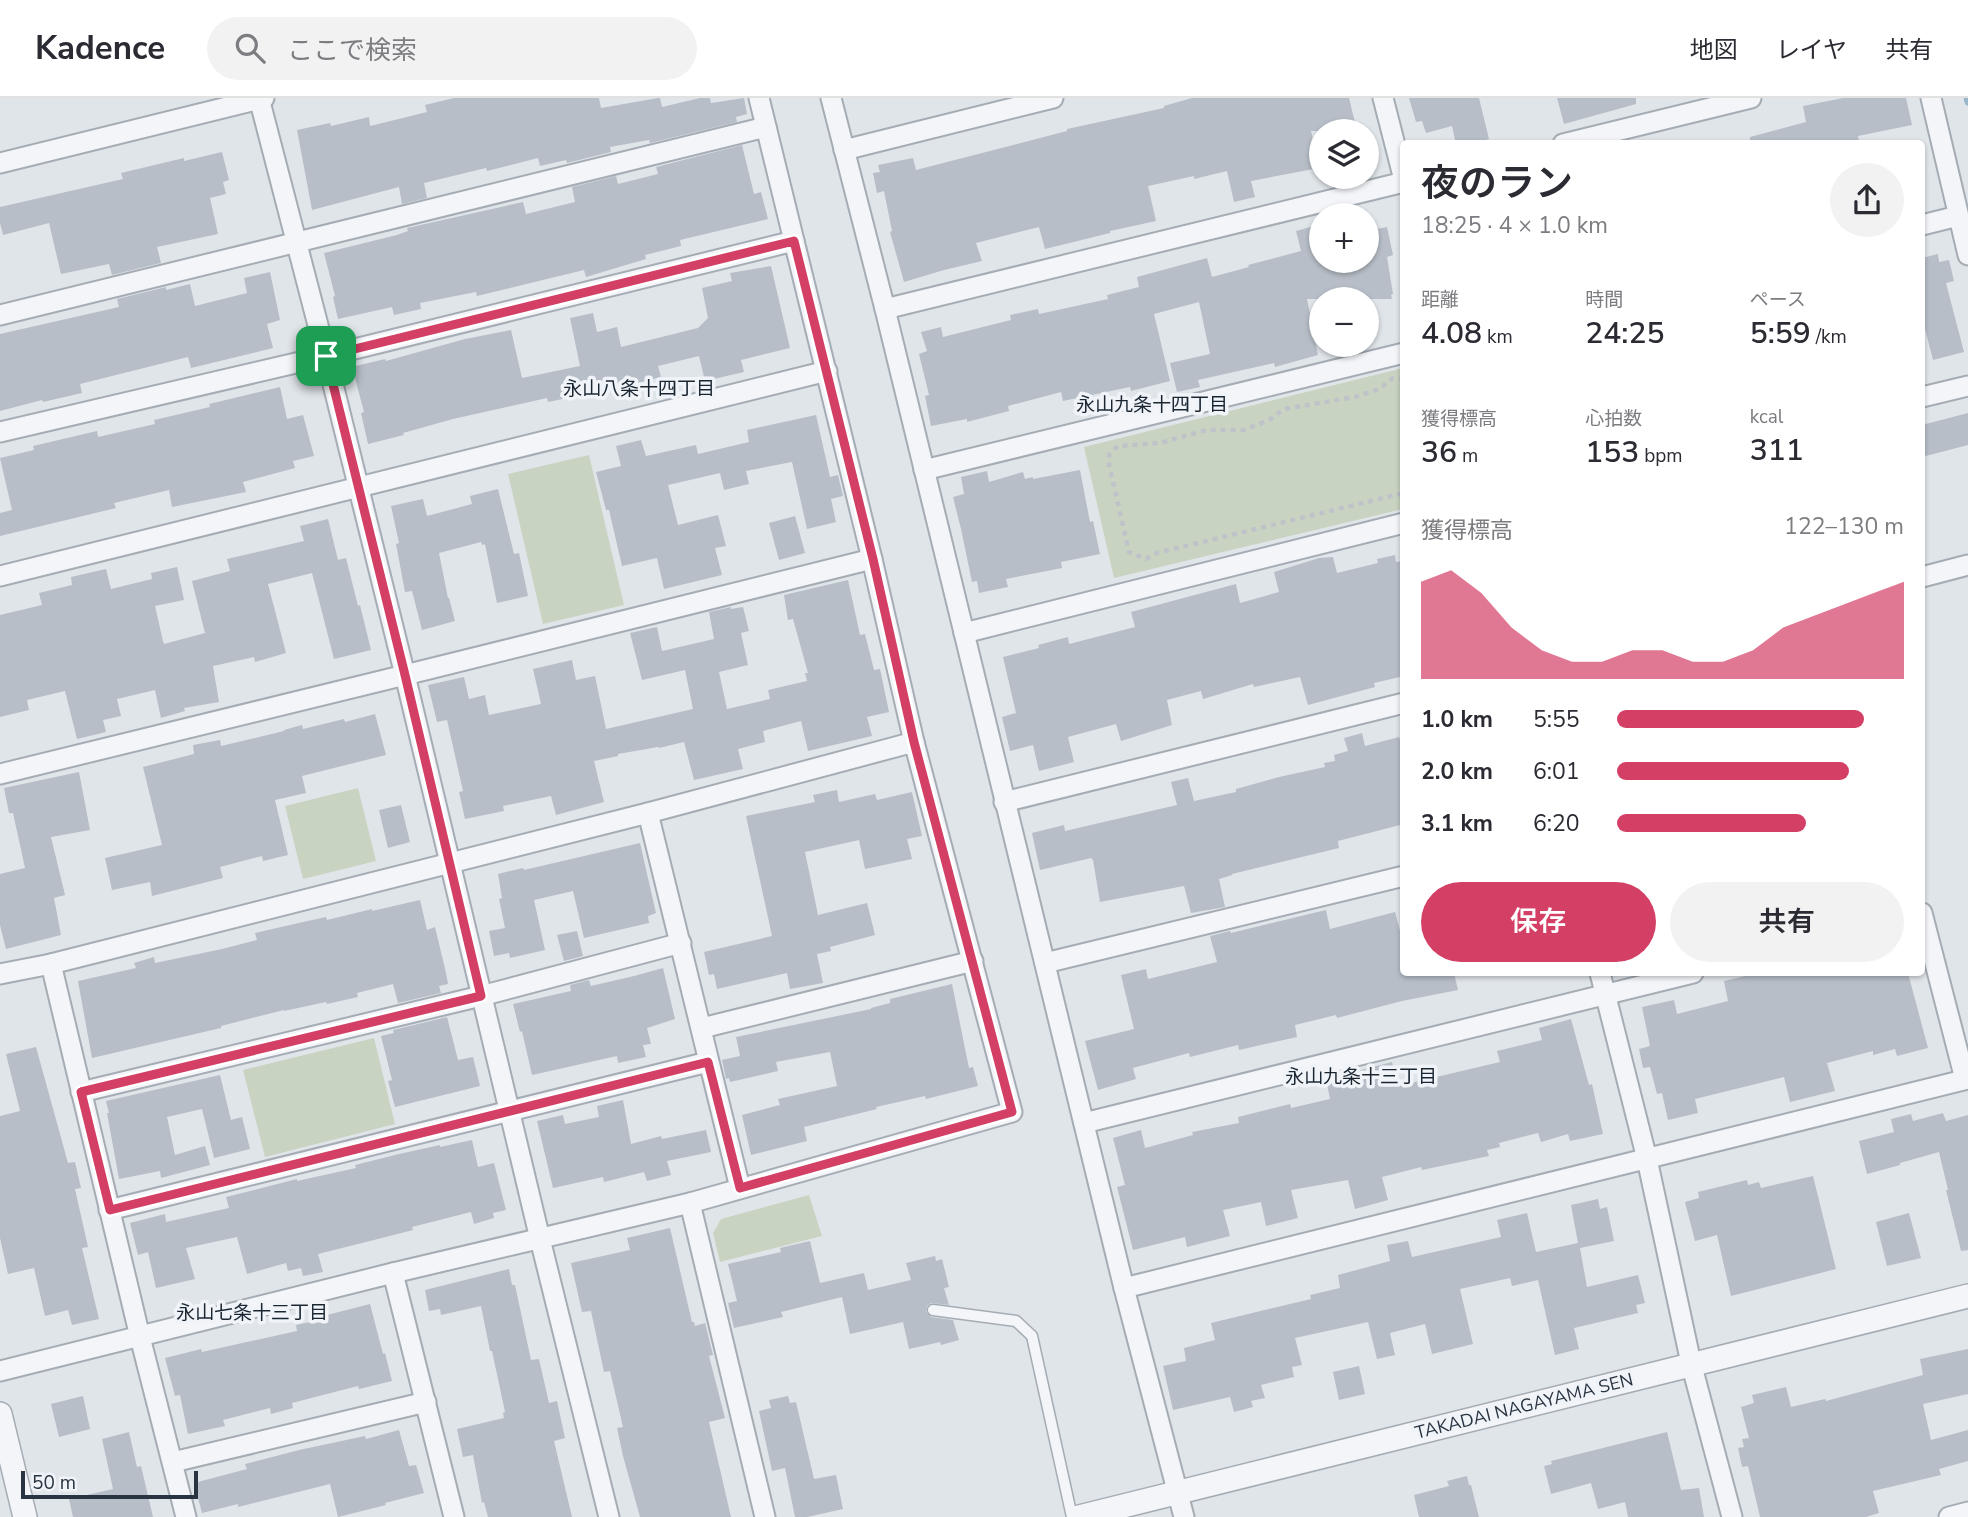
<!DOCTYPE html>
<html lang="ja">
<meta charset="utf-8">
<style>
:root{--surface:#fff;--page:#f2f2f3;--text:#2b2b33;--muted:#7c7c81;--line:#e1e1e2;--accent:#d43f66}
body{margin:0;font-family:"Nunito Sans","Noto Sans JP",sans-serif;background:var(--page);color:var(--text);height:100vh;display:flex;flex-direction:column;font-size:26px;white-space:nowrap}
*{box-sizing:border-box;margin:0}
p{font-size:23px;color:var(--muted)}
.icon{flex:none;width:38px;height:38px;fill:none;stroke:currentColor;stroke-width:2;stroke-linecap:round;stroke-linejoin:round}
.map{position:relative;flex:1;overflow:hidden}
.details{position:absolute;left:1400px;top:42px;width:525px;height:836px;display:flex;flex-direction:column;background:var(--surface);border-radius:7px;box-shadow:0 2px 5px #0004}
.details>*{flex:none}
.tools{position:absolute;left:1309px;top:21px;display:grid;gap:14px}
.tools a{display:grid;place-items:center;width:70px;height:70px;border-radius:50%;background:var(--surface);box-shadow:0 2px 5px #0004;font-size:35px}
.scale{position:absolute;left:21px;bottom:18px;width:177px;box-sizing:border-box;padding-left:7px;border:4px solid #283442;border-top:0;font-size:19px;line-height:24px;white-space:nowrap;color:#283442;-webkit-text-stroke:5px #f0f3f7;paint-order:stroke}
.pin{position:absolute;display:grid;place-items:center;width:60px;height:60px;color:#fff;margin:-30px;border-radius:14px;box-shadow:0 4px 10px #0006}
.round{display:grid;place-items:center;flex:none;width:74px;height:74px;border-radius:37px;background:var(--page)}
.headline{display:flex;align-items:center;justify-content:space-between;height:119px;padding:0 21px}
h1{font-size:38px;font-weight:600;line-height:52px}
.figures{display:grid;grid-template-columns:repeat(3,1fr);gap:10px;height:119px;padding:7px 21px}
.figures div{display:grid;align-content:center}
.figures b{font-size:30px;font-weight:600}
.figures small{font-size:19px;font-weight:400}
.figures p{font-size:19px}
.chart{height:196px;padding:14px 21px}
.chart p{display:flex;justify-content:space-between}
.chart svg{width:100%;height:126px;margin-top:7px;fill:var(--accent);opacity:.7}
.button{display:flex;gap:14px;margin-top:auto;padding:14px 21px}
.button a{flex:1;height:80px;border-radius:42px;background:var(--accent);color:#fff;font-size:28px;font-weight:600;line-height:80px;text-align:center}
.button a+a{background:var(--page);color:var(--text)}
ul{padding:0 21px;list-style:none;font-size:23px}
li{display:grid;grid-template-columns:112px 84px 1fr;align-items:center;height:52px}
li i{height:18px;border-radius:9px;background:var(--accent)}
header{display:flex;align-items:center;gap:42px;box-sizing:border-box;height:98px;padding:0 35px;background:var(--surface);border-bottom:2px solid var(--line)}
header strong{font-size:33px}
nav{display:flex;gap:38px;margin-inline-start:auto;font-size:24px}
.search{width:490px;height:63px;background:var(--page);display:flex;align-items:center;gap:18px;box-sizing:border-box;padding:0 24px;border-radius:38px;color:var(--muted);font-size:26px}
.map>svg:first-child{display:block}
.green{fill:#c8d4c1}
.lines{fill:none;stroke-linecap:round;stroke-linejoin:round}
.stream{stroke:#99b7cb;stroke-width:7}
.building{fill:#b7bec7}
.service-casing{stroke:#a5acb4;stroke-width:13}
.minor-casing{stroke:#a5acb4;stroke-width:23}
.tertiary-casing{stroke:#a5acb4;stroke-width:26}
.path{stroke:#bec3c9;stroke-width:4.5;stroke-dasharray:5 5;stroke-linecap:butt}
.service{stroke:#f3f5f8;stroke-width:10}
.minor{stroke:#f3f5f8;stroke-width:19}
.tertiary{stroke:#f3f5f8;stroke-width:23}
.route-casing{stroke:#fff;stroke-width:14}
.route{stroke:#d43f66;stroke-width:9}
.labels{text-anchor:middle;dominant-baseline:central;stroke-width:7;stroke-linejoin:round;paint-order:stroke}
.street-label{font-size:18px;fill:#283442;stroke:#f0f3f7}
.neighbourhood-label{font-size:19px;fill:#1a2532;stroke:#f0f3f7}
</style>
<header>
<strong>Kadence</strong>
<div class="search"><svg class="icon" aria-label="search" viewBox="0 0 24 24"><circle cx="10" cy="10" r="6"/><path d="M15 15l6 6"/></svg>ここで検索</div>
<nav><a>地図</a><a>レイヤ</a><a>共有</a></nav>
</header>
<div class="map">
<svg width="1968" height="1419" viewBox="0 0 1968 1419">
<rect width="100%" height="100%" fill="#e0e5ea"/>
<g class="green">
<polygon points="1403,270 1403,411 1114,480 1084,349"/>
<polygon points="589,357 624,507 543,526 508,376"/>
<polygon points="358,690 376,763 303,781 285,708"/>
<polygon points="374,940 395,1026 265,1059 243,972"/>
<polygon points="809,1097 822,1138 720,1164 713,1135 721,1121"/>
</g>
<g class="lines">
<polyline class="stream" points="1967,0 1968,4"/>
</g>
<g class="building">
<polygon points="454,0 599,0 601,10 658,0 660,0 662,9 700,0 710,0 711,5 744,0 747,16 736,19 737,24 650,45 649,42 610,49 611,54 567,65 566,62 540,68 538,60 487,73 486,70 424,85 427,100 402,106 399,89 312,112 297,32 330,25 331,28 369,19 370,28 427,14 425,7"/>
<polygon points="1192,0 1349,0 1357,33 1311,33 1319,70 1251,83 1255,99 1234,104 1227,73 1194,81 1194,78 1148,88 1156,123 1110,133 1110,135 1045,151 1039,129 976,145 982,163 944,172 904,184 890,134 892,133 884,93 877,95 873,75 880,74 878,67 913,60 916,72 1067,33 1067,31 1164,10 1164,8"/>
<polygon points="1409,0 1479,0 1489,41 1474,46 1456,46 1452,28 1426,35 1422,23 1416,24"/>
<polygon points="1557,0 1636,0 1636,6 1564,26"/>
<polygon points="1843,0 1906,0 1912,27 1858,38 1859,43 1850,46 1750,46 1750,39 1806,24 1803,8"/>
<polygon points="742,47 754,96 761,94 768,121 680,142 681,148 645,157 646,161 586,179 584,172 477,198 476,194 420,205 421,211 394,217 392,209 338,221 333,199 335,198 324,155 397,137 408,133 407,130 523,104 526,116 575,104 572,89 616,78 618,86 658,76 656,69"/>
<polygon points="222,54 229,82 223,84 226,96 210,100 218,136 157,149 161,165 112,177 109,166 61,176 49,125 3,137 0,125 0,109 123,81 121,75 184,60 184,63"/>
<polygon points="1321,126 1321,163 1367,163 1367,133 1387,129 1393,157 1387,159 1393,196 1391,197 1392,201 1307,201 1318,257 1275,269 1274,265 1198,282 1200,289 1177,294 1170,265 1210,256 1199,204 1154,216 1170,283 1131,293 1130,289 1063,303 1061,294 1008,308 1009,313 967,324 967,321 931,328 925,298 929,297 919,256 927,253 921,234 941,229 943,239 1011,222 1010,217 1038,211 1039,216 1108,201 1107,197 1139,189 1137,179 1207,160 1212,179 1249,169 1248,167 1301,153 1296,133"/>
<polygon points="1938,156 1939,164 1949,162 1954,183 1946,185 1964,254 1933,262 1922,219 1922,160"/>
<polygon points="771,168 790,250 741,262 744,274 705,283 699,258 658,268 661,279 630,287 548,304 547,300 453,321 403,335 404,337 368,346 361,315 364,314 352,269 385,261 386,263 465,241 511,232 522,280 580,268 570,220 593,215 597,234 617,229 621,249 698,230 708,220 702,190 732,183 730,175"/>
<polygon points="270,174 280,222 267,226 273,250 191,270 188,259 80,286 82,295 43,304 42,302 0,313 0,236 119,209 117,201 166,189 166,192 190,186 195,208 247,195 244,180"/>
<polygon points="280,289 287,321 303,317 314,358 293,363 295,370 243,384 246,394 172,409 169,392 114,405 116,410 0,438 0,415 12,412 0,360 34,352 33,348 97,333 98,339 155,326 154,322 210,309 209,306"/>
<polygon points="1968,315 1968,347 1922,359 1922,327"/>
<polygon points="816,317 830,379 838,377 843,398 831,401 836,424 807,431 792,364 746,373 749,386 724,392 720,375 668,387 678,427 718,417 726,448 715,450 722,477 664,491 657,460 622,468 609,412 606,412 596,374 621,368 616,348 641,342 646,358 696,347 698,356 749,344 747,332"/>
<polygon points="1080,372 1090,424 1093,423 1100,456 1061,464 1062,470 1006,481 1008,489 979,495 977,483 972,484 961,431 953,399 964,396 961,379 987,373 989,384 1023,374 1025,381 1033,379 1033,381"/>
<polygon points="498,391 514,456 519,455 528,498 497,505 485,446 482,447 481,444 439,455 448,500 449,500 455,523 422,532 412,493 405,494 396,446 399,445 391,408 423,401 427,418 472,406 470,398"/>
<polygon points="795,418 805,455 779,462 769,425"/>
<polygon points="328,421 338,462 346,460 358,508 360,507 371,552 334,561 312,475 268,486 286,555 255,564 254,559 213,568 219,604 184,610 185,613 161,620 155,592 117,601 121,618 103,622 106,634 77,641 65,593 27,602 29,612 0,619 0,517 42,507 39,495 72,487 71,479 106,471 111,491 152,481 151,475 177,469 184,502 155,508 163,543 164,546 205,535 192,483 230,473 227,461 304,443 300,428"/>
<polygon points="1395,457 1396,464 1404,463 1404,578 1374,585 1375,589 1308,607 1300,579 1254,589 1253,586 1203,601 1201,593 1167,602 1172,627 1121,643 1116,626 1068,639 1074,664 1039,673 1033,647 1010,653 1002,619 1016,615 1003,559 1039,550 1038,547 1068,539 1069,546 1135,529 1131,514 1236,486 1240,505 1279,494 1274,474 1319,460 1333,459 1337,475 1378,465 1377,461"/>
<polygon points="848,482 860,537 865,536 874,572 880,571 889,614 867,619 872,638 808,653 801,623 763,633 765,644 738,651 743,671 694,682 684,644 659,650 658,649 618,656 618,658 594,663 604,704 556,717 551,698 503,708 504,713 465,721 459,694 463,693 447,622 437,624 428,587 464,579 469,601 485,597 489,617 541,606 533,571 572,562 576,582 595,578 606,631 693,611 685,572 642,582 630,535 657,529 662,553 714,541 709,514 731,509 731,511 743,509 749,533 741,535 748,567 719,574 727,611 770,601 768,592 807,583 805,575 808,575 793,521 788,522 784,497"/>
<polygon points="375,616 386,657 302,678 306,695 275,702 288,757 263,763 262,758 220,769 223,780 152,798 150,784 112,792 105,760 162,747 143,669 194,656 193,647 220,642 221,648 284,633 284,632 302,627 303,631 344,621 345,624"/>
<polygon points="1362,635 1365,648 1399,639 1404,654 1404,726 1338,743 1339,750 1232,776 1232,777 1219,781 1225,809 1191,815 1184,788 1100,804 1093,762 1091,760 1040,772 1032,735 1064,727 1065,733 1177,707 1171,684 1188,680 1194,703 1236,694 1236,691 1279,679 1325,669 1324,665 1335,663 1334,657 1348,653 1344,640"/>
<polygon points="79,674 90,732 51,739 65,797 54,800 61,837 6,851 0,827 0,776 25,770 13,715 9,715 4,690"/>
<polygon points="837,692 839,704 875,696 877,702 912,694 922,738 907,741 912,761 865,771 859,742 805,754 818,817 867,805 875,837 830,849 831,853 817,856 823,885 790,891 787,875 717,891 714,876 709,877 704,854 772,838 746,718 815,704 813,697"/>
<polygon points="401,707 410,744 388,750 379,712"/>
<polygon points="640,745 656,815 648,818 649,825 584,840 573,793 534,802 545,852 510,860 509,855 494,858 489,833 505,830 499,801 502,800 498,776 523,770 524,772"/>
<polygon points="420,802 427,832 435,829 446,875 448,886 439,888 441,895 398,905 393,886 357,895 358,899 327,906 326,904 284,913 284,912 221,928 221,930 92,960 78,883 136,870 134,865 154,859 155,865 222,851 257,842 255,835 303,824 326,819 327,822 372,811 372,813"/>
<polygon points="1326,812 1330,831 1395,814 1404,848 1404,875 1454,875 1458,892 1402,903 1337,920 1336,917 1295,927 1297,939 1239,952 1238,947 1190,959 1189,955 1133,970 1136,981 1098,992 1085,943 1134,931 1121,877 1146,871 1148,881 1217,864 1210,838 1230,833 1231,835"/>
<polygon points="577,833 583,858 564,863 557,837"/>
<polygon points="663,870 675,921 647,930 651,946 643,947 646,959 618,965 617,958 532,977 522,933 520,934 513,906 571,893 570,887 589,882 591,888 634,878"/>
<polygon points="1758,875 1908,875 1928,950 1897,958 1895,951 1873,957 1873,953 1827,965 1835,993 1790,1004 1784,979 1695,1001 1698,1015 1668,1022 1662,995 1657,996 1650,969 1643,970 1639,951 1650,948 1642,909 1674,902 1677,916 1728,903 1724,883"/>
<polygon points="952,886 969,970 973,969 978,988 926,1001 925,998 876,1009 877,1011 804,1029 807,1043 751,1057 742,1017 780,1007 778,1001 837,988 830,954 776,964 778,973 730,984 729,980 726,981 722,962 740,958 736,939 871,911 871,910 890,905 890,901"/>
<polygon points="447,919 458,962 473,959 480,988 395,1009 388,983 392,982 381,938 394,935 393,932"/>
<polygon points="1571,921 1589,987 1592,986 1603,1036 1570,1043 1568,1036 1541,1044 1538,1035 1499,1045 1500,1049 1487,1052 1489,1058 1422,1072 1421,1069 1382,1079 1388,1102 1355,1111 1348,1082 1291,1092 1298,1120 1266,1128 1261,1104 1223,1112 1230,1138 1187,1149 1185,1139 1133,1152 1117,1089 1125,1087 1113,1040 1141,1032 1145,1050 1193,1037 1192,1034 1239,1025 1238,1019 1290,1006 1291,1010 1330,1001 1326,981 1392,964 1398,988 1500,964 1497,953 1542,942 1539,930"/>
<polygon points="36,949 68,1065 75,1064 81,1090 75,1091 88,1149 82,1150 99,1221 72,1227 68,1212 45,1218 34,1170 8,1176 0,1140 0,1018 20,1013 6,956"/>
<polygon points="220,977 231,1022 242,1019 250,1051 214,1060 202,1011 167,1019 175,1057 205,1048 210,1067 161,1080 160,1073 119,1081 107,1015 109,1015 106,1003"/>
<polygon points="623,1002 631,1046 661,1038 662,1041 706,1032 711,1054 667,1063 671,1077 647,1083 644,1074 604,1084 603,1079 553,1090 537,1023 563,1017 565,1026 599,1019 597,1008"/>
<polygon points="1943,1015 1946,1023 1968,1017 1968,1152 1961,1153 1946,1092 1948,1092 1939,1054 1900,1065 1900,1067 1867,1076 1859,1043 1894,1034 1891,1021 1911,1016 1913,1023"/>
<polygon points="472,1042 478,1069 494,1065 506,1112 493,1115 494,1120 474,1126 471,1114 412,1129 413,1132 374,1142 318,1156 323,1174 303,1178 301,1170 288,1173 286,1165 247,1176 237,1139 186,1150 195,1181 156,1190 148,1154 138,1157 130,1125 165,1116 166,1124 229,1110 226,1099 297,1081 297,1083 356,1070 355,1067 399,1056 440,1047 440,1049"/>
<polygon points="1813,1078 1836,1171 1731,1198 1717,1137 1695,1143 1685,1104 1699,1100 1698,1094 1747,1082 1748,1087 1759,1084 1761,1090"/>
<polygon points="1598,1101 1600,1111 1607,1109 1614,1143 1580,1150 1587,1189 1638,1177 1645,1205 1636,1207 1638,1215 1574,1230 1579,1251 1555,1257 1538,1182 1512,1188 1510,1180 1460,1191 1473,1246 1432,1256 1425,1226 1390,1235 1395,1257 1377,1261 1368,1224 1295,1240 1302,1267 1292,1269 1294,1279 1261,1287 1265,1300 1251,1303 1253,1309 1234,1314 1230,1299 1173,1312 1163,1268 1186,1263 1184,1250 1215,1242 1211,1225 1311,1201 1310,1197 1340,1190 1338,1177 1390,1163 1387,1147 1408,1143 1412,1159 1501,1139 1497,1122 1527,1115 1536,1154 1578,1145 1571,1107"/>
<polygon points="1909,1115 1921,1160 1887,1168 1876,1124"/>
<polygon points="670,1130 692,1224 694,1224 695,1228 705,1225 713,1257 709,1258 725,1320 709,1324 731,1419 640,1419 623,1358 617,1330 623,1329 610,1273 604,1274 591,1213 582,1214 571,1165 630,1152 627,1140"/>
<polygon points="810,1143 820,1185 864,1175 868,1192 911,1182 906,1165 935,1158 936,1163 942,1161 949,1189 944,1190 949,1207 931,1205 927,1208 926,1214 931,1219 953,1222 959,1242 941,1247 940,1244 909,1251 903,1224 850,1236 842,1199 781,1214 783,1219 734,1230 728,1205 737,1203 728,1166 781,1154 780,1150"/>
<polygon points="509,1171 512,1187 515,1187 531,1262 539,1261 549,1305 557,1303 565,1340 554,1343 572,1419 488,1419 484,1404 482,1405 473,1357 463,1359 457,1331 504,1320 503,1315 505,1314 492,1253 490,1253 481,1208 441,1217 440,1211 429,1213 425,1192"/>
<polygon points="370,1206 383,1256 385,1255 392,1283 359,1291 358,1288 292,1305 293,1310 271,1316 270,1310 223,1322 225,1328 188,1336 180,1297 175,1298 165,1260 201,1251 202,1254 297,1233 296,1227 324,1221 323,1218"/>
<polygon points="1968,1251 1968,1296 1923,1306 1931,1342 1968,1332 1968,1363 1939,1371 1941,1377 1873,1393 1879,1415 1866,1419 1760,1419 1748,1368 1742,1369 1738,1350 1744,1349 1742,1341 1749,1340 1741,1309 1754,1305 1752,1297 1786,1289 1791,1309 1825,1301 1826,1303 1923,1277 1920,1261"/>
<polygon points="1359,1268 1365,1296 1339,1302 1333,1274"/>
<polygon points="83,1298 90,1331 59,1339 51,1306"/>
<polygon points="788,1298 790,1305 796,1304 814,1381 836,1377 843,1411 807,1419 795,1419 785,1370 772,1373 759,1313 771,1310 769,1302"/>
<polygon points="399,1332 409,1368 416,1367 424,1395 385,1405 386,1407 338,1419 330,1386 238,1409 238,1406 202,1415 194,1385 247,1371 245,1366 299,1352 365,1338 366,1341"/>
<polygon points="129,1334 137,1369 141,1368 153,1419 73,1419 69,1401 113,1391 102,1341"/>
<polygon points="1667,1334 1681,1392 1699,1390 1704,1419 1628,1419 1625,1404 1598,1411 1591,1385 1551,1396 1544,1368 1552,1366 1551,1363"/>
<polygon points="1467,1378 1469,1387 1471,1387 1479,1419 1419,1419 1414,1397 1449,1388 1447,1383"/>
</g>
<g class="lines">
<g class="service-casing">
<polyline id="service" points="933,1212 1016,1223 1032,1238 1072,1419"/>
</g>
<g class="minor-casing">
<g id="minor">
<polyline points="259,0 326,258 405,577 540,1141 609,1419"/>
<polyline points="831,0 885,211 1124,1190 1184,1419"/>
<polyline points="1383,0 1404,82"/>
<polyline points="1931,0 1968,157"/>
<polyline points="1563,46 1751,0"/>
<polyline points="844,52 1053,0"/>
<polyline points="0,65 264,0"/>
<polyline points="1922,127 1958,118"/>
<polyline points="885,211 1404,84"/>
<polyline points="0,217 766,29"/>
<polyline points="1922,299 1968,288"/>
<polyline points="0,334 326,258 794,143"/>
<polyline points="924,372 1404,255"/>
<polyline points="0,478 827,273"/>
<polyline points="1922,479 1968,467"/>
<polyline points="964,535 1404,425"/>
<polyline points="0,676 405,577 872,461"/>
<polyline points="1004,704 1404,605"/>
<polyline points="648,715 740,1090"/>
<polyline points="1922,815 1965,981"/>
<polyline points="1045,865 1404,778"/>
<polyline points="51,866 140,1239 186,1419"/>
<polyline points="1600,875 1647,1061 1691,1265 1732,1419"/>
<polyline points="0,876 51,866 648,715 914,644"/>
<polyline points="702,930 973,863"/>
<polyline points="81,994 481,898 681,845"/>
<polyline points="1084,1025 1693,875"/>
<polyline points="690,1105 765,1419"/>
<polyline points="109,1112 708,964"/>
<polyline points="393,1175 454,1419"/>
<polyline points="1124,1190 1968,981"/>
<polyline points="0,1273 393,1175 690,1105 1012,1014 914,644 872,461 759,0"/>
<polyline points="173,1364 426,1304"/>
<polyline points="1949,1419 1968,1414"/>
</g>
</g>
<g class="tertiary-casing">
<g id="tertiary">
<polyline points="0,1316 25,1419"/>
<polyline points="1079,1419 1968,1198"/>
</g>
</g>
<polyline class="path" points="1404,281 1393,280 1379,291 1355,299 1284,311 1269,322 1244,332 1207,332 1160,345 1118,348 1110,355 1108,362 1129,454 1146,461 1157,455 1404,395"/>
<use href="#service" class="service"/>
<use href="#minor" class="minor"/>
<use href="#tertiary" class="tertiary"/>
</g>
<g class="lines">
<g class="route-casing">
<polygon id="route" points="794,143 873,461 914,644 1012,1014 740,1090 708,964 110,1112 81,994 481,898 405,577 326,258"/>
</g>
<use href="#route" class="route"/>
</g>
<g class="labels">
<g class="street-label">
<text transform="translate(1524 1308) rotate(-14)">TAKADAI NAGAYAMA SEN</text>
</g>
<g class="neighbourhood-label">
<text x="639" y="291">永山八条十四丁目</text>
<text x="1152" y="307">永山九条十四丁目</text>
<text x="1361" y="979">永山九条十三丁目</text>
<text x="252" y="1215">永山七条十三丁目</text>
</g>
</g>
</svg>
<div class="tools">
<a><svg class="icon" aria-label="layers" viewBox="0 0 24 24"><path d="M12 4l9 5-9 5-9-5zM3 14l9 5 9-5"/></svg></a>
<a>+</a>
<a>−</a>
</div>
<div class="scale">50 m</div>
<div class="pin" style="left:326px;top:258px;background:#1e9e55"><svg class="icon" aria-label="arrive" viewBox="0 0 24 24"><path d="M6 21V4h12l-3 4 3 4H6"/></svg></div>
<section class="details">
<div class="headline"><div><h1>夜のラン</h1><p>18:25 · 4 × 1.0 km</p></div><a class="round"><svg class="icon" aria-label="share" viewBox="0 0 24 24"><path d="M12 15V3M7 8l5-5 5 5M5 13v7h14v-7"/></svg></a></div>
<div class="figures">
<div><p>距離</p><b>4.08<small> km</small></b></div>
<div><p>時間</p><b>24:25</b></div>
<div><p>ペース</p><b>5:59<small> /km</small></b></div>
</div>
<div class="figures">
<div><p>獲得標高</p><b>36<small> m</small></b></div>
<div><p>心拍数</p><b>153<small> bpm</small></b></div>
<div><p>kcal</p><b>311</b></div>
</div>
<div class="chart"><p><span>獲得標高</span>122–130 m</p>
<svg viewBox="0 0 160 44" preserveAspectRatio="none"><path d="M0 44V10L10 6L20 14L30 26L40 34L50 38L60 38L70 34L80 34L90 38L100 38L110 34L120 26L130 22L140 18L150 14L160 10V44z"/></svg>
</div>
<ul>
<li><b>1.0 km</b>5:55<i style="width:86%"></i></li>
<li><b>2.0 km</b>6:01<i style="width:81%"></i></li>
<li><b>3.1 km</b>6:20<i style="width:66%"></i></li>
</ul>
<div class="button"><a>保存</a><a>共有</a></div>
</section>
</div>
